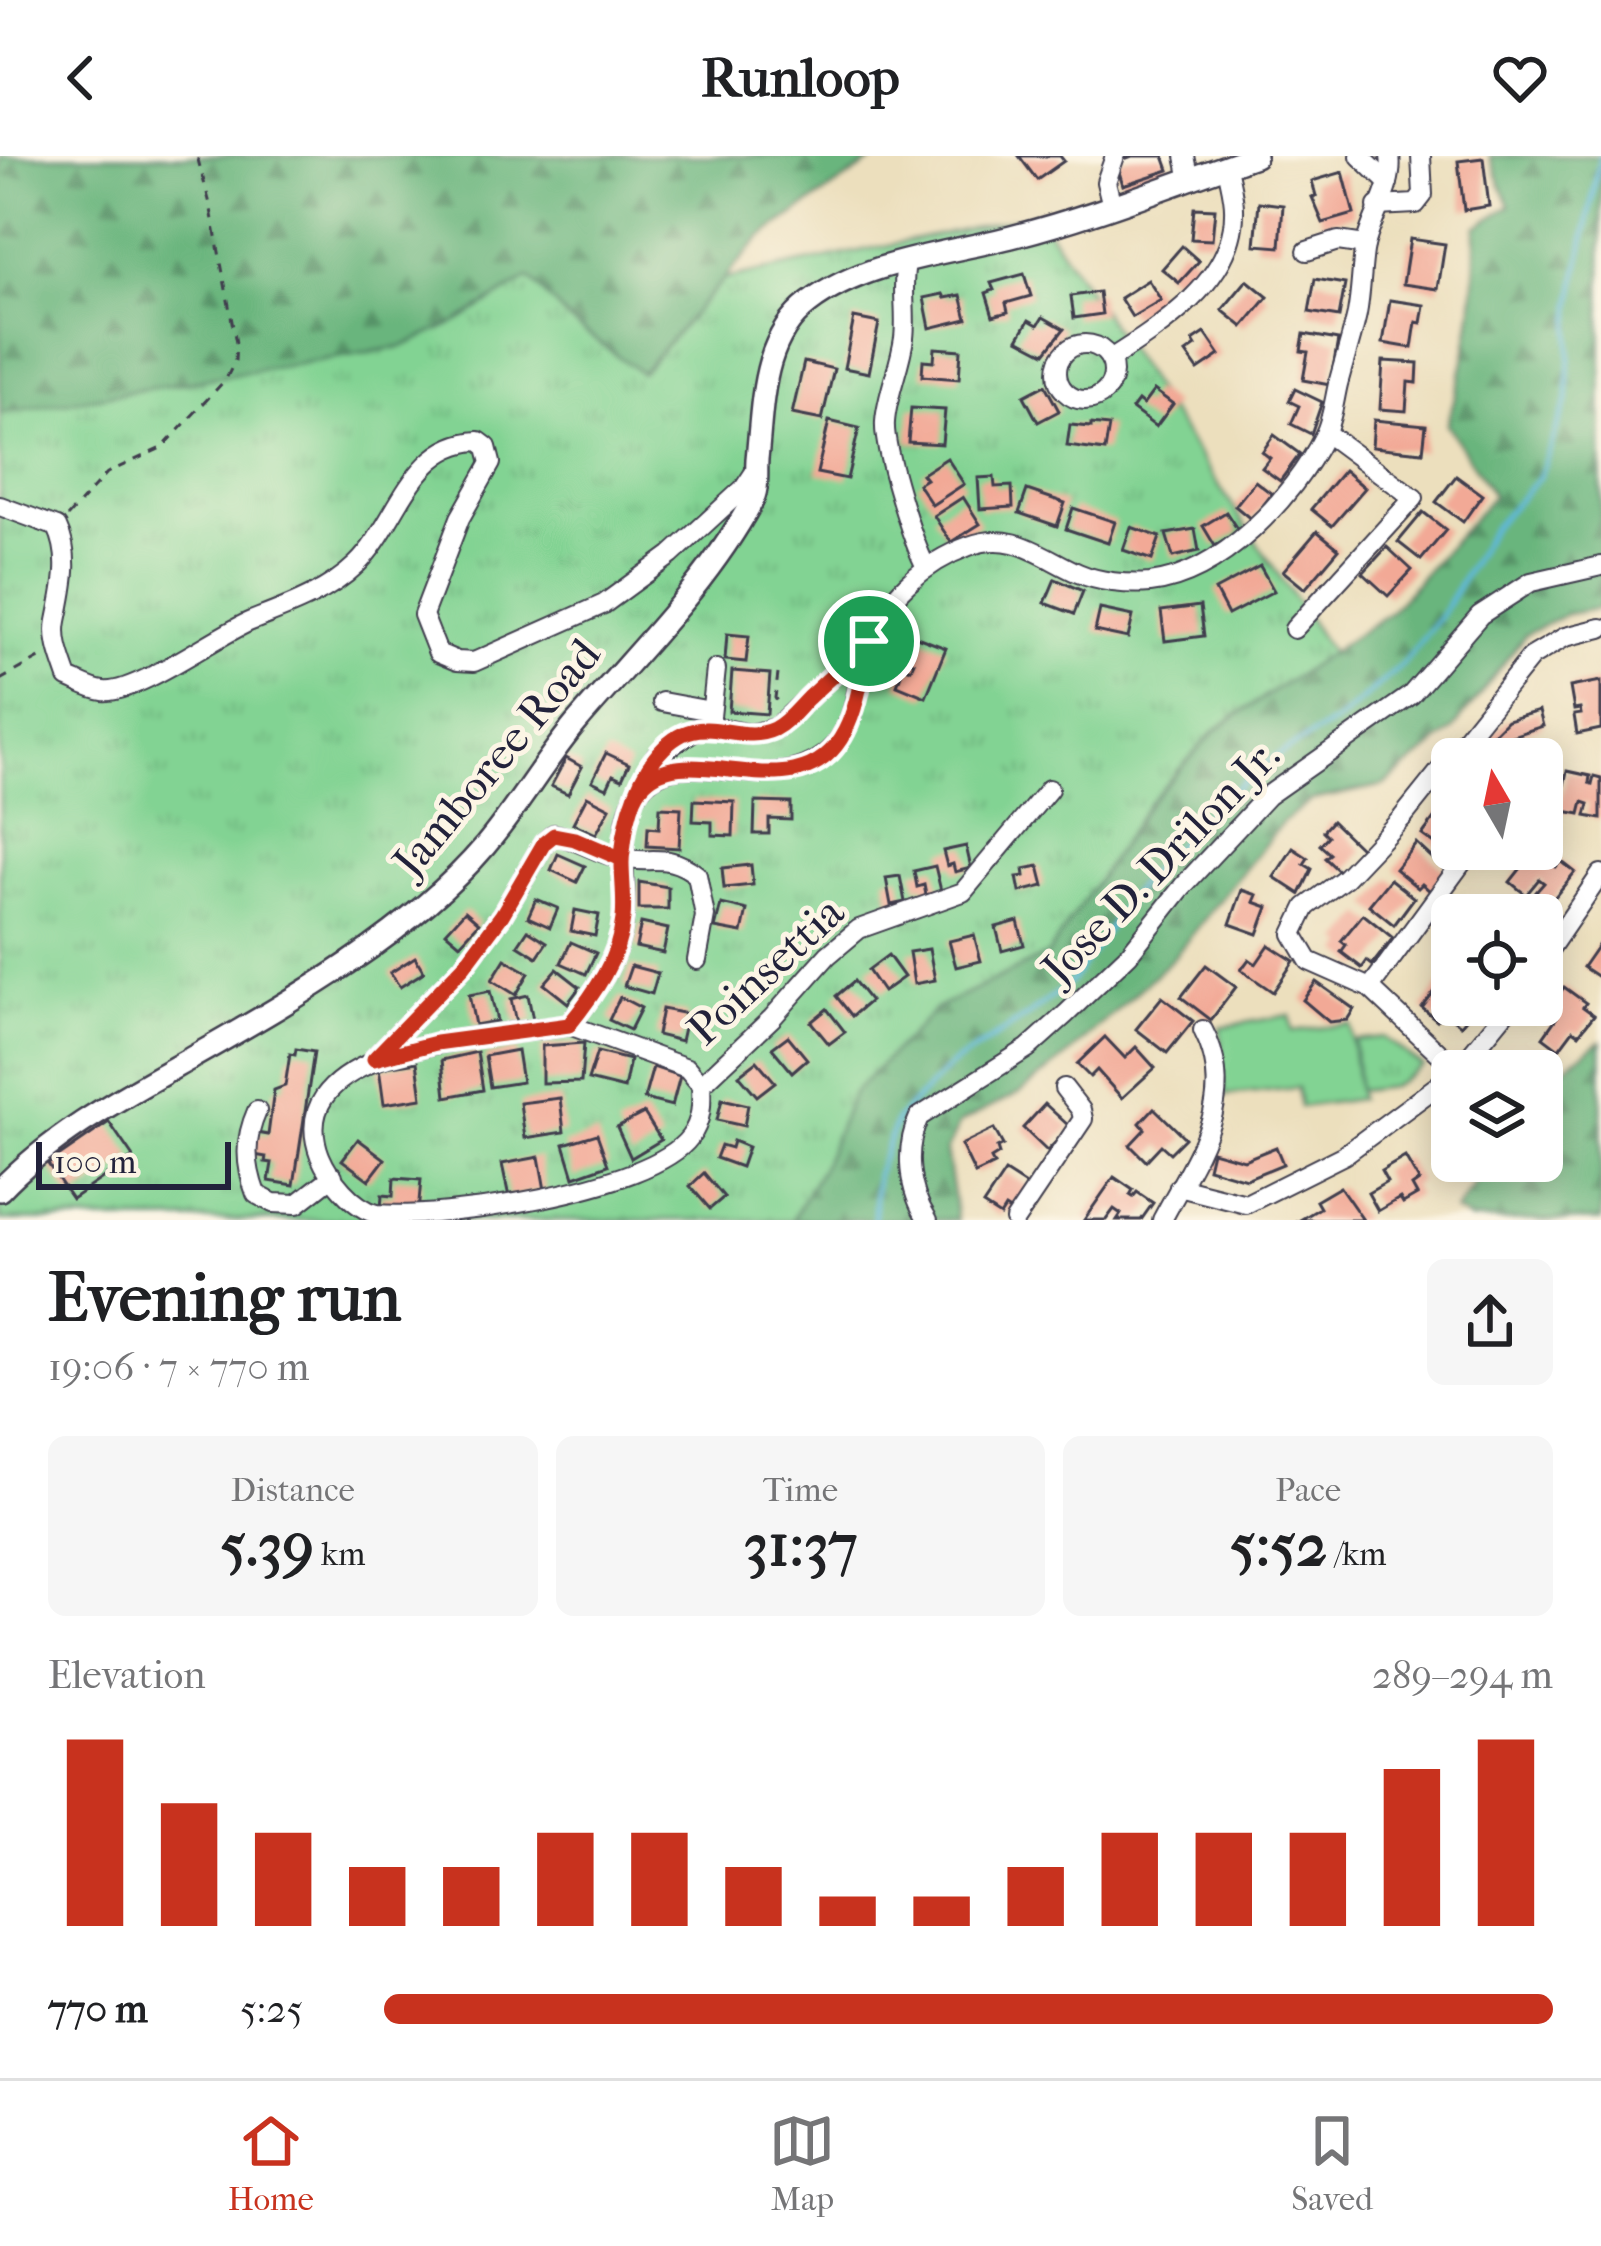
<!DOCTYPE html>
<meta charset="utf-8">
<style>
:root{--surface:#fff;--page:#f6f6f6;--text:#202124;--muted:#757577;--line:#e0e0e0;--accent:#c8321e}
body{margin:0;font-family:"IM FELL French Canon",serif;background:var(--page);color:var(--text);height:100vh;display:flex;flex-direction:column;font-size:45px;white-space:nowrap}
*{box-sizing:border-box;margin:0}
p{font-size:39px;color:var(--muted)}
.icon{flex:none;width:66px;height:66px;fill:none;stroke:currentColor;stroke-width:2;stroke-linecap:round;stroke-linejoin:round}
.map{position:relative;height:1064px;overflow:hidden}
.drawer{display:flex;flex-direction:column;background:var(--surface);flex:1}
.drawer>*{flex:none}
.needle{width:78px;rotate:351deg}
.fabs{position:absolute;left:1431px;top:582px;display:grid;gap:24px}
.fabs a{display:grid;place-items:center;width:132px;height:132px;border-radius:18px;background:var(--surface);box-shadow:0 6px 30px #0003;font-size:60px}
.scale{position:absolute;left:36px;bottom:30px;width:195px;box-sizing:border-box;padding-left:12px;border:6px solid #22223b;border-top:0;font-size:33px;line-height:42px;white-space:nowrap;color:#22223b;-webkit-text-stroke:9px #fcf5e5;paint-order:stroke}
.pin{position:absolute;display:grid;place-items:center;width:102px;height:102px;color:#fff;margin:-51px;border:6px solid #fff;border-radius:50%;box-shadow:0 3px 12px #0007}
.round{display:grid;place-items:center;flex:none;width:126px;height:126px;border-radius:18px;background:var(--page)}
.head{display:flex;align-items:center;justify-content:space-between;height:204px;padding:0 48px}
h1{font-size:66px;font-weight:700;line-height:90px}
.stats{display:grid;grid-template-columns:repeat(3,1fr);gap:18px;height:204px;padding:12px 48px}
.stats div{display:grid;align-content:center;border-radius:18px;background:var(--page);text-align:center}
.stats b{font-size:60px;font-weight:700}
.stats small{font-size:33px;font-weight:400}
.stats p{font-size:33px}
.chart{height:336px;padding:24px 48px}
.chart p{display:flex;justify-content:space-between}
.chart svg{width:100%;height:216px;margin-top:12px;stroke:var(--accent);stroke-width:6}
ul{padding:0 48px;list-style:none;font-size:39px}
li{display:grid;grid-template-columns:192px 144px 1fr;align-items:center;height:90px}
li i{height:30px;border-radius:15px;background:var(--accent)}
header{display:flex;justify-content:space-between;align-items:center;height:156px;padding:0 48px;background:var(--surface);font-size:54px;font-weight:700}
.tabs{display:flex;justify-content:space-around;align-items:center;height:168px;border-top:3px solid var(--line);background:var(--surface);font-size:33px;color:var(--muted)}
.tabs a{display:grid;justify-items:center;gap:6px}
.tabs .selected{color:var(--accent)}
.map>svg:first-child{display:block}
.grass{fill:url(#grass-tufts);stroke:#527a67;stroke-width:3}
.forest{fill:url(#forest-firs);stroke:#466c5c;stroke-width:3}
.pitch{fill:#82d393;stroke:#527a67;stroke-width:3}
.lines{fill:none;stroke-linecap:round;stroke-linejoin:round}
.stream{stroke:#5eb8dc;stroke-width:4.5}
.building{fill:#f2a996}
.minor-casing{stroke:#403e4e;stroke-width:22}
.major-casing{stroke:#403e4e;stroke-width:26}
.path{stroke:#403e4e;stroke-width:3;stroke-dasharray:9 9;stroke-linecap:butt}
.minor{stroke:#fff;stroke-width:18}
.major{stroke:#fff;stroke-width:21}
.route-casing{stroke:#fff;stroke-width:24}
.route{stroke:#c8321e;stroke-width:15}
.labels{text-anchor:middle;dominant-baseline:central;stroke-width:10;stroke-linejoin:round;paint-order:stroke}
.street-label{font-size:45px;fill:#22223b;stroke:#fcf5e5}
</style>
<header><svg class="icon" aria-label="back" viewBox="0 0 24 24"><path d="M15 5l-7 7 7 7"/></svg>Runloop<svg class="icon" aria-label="heart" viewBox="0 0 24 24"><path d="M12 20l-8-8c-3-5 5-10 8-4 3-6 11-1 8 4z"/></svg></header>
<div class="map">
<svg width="1601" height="1064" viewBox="0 0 1601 1064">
<defs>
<pattern id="grass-tufts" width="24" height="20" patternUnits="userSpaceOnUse" patternTransform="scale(3)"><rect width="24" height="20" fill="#82d393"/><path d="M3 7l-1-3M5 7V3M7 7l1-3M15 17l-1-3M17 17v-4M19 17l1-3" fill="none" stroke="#70b580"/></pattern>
<pattern id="forest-firs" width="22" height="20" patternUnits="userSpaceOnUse" patternTransform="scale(3)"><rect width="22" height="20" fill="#69b57d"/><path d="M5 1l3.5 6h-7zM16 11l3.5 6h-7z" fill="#569368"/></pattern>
</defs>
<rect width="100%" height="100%" fill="#fcf5e5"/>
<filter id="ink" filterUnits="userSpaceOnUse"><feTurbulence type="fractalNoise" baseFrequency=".00833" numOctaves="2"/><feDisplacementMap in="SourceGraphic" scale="24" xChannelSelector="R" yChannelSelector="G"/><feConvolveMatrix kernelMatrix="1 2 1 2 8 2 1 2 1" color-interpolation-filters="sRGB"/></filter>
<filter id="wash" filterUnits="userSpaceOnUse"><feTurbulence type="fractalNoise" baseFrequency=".004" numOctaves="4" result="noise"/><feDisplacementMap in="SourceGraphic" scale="48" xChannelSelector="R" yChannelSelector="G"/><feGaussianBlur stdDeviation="2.7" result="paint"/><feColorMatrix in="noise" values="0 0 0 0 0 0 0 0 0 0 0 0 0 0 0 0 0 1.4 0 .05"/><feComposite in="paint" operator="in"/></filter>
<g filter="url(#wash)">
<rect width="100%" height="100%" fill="#ecdfbd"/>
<g class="grass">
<polygon points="1037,58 1331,497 1216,573 1149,647 1048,799 936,853 842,1064 0,1064 0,257 403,190 457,166 529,122 563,157"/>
<polygon points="1383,881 1423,910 1391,931 1358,935 1354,884"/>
</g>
<g class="forest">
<polygon points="0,0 880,0 761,81 641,217 570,165 529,122 457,166 401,191 0,257"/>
<path d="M1489,0H1601V452L1567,458L1525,479L1452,575L1385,629L1312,644L1282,667L1173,802L1064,903L1021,936L960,967L946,995L957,1064H792L821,1013L853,937L936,853L1048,798L1149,647L1217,573L1389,457L1493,340L1447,268C1469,198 1477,145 1476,71L1510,50Z"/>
<path d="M1601,885V1064H1470L1455,1055L1492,1005H1542C1542,930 1537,929 1601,885Z"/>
</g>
<polygon class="pitch" points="1290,859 1292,875 1350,868 1359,943 1300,951 1297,932 1225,939 1220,871"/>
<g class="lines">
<polyline class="stream" points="874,1064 876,1019 897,963 950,910 1029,859 1071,826 1139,728 1209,655 1272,603 1340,563 1404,507 1443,456 1492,372 1540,320 1568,242 1572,149 1600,0"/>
</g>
<g id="blocks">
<g class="building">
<polygon points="1019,0 1060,0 1064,5 1037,24"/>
<polygon points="1132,0 1164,0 1169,14 1123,29 1116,6"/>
<polygon points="1483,2 1489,50 1464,54 1458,5"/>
<polygon points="1343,16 1354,58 1323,67 1312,41 1316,40 1312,25"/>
<polygon points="1259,46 1283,49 1280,91 1255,89"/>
<polygon points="1194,52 1215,53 1212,84 1191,83"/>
<polygon points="1410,83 1445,88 1438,133 1403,128"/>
<polygon points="1182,90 1199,105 1179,127 1162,113"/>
<polygon points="1024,118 1031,140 1006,147 1008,156 993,160 986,137 994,134 991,127"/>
<polygon points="1315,123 1345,128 1339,161 1309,156"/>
<polygon points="1148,124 1161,144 1132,161 1120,142"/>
<polygon points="1247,124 1268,141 1243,171 1222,154"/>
<polygon points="1099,136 1102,158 1074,162 1071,140"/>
<polygon points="943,138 945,142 961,139 967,163 930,172 924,142"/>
<polygon points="1390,144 1424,149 1421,167 1416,166 1412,192 1383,187"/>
<polygon points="1043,161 1064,173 1045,197 1018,183 1029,164 1038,169"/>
<polygon points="854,162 879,167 869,217 844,212"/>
<polygon points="1205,177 1220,199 1198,214 1186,197 1196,190 1193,185"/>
<polygon points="1304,178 1338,184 1330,229 1303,224 1308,196 1301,195"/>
<polygon points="935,192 961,194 959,223 922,220 923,204 934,205"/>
<polygon points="1383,205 1418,207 1417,227 1408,226 1406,255 1380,253"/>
<polygon points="804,206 834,213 822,264 792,258"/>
<polygon points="1045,229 1059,255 1038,266 1024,240"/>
<polygon points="1295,233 1322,246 1311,278 1291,268 1299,250 1289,245"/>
<polygon points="1154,234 1173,248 1156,271 1132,253 1138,245 1143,249"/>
<polygon points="911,252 945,254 942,288 908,286"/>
<polygon points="1374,264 1426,269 1423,296 1372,291"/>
<polygon points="829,265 859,272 847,323 817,317"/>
<polygon points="1091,268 1109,270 1105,295 1067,290 1070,269 1091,271"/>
<polygon points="1274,279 1300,298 1280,325 1262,312 1270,302 1262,296"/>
<polygon points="947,302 964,328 932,349 918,328 926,323 922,318"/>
<polygon points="1344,314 1365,332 1332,370 1311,353"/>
<polygon points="1456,320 1482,339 1463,366 1436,346"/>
<polygon points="994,321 995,331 1012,330 1013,351 980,353 978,322"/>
<polygon points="1255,325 1272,338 1252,364 1235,350"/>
<polygon points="1027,334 1065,347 1057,370 1019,357"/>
<polygon points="963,341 980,368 951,386 934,360"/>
<polygon points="1073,352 1115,366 1108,387 1066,373"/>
<polygon points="1226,356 1239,376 1215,390 1203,370"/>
<polygon points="1423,356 1446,374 1421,404 1398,386"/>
<polygon points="1131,371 1160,381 1152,404 1123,394"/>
<polygon points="1195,373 1199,395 1173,401 1166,378"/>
<polygon points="1317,375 1339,393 1305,433 1283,415"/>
<polygon points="1387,391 1412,414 1388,440 1363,417"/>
<polygon points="1260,410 1274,435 1228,459 1215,434"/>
<polygon points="1055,423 1083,435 1074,458 1045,447"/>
<polygon points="1200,450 1204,480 1165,485 1161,455"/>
<polygon points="1100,453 1133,460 1128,482 1095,475"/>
<polygon points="727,478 749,480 746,506 725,504"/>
<polygon points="914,480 946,492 926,541 897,529 904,510 911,513 914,506 904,502"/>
<polygon points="732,515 770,518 767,558 729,555"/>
<polygon points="1601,525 1601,573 1577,578 1574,559 1581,558 1580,553 1574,554 1570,531"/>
<polygon points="1539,555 1543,570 1503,583 1506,589 1493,603 1480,591 1507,564"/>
<polygon points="606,597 629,608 622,623 613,619 607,632 592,625"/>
<polygon points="566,602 582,611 568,638 551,630"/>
<polygon points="1567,615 1590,620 1589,627 1592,628 1594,620 1601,622 1601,663 1586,660 1589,648 1583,646 1580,658 1559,654"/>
<polygon points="587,640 610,652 596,678 573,667"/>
<polygon points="694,644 734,646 733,680 712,679 712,666 693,665"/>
<polygon points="755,646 791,647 791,664 769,663 769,678 754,678"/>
<polygon points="660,651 681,652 679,692 647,690 648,671 659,672"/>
<polygon points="1442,652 1452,658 1452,693 1458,693 1453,701 1422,679"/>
<polygon points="1332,665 1363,695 1342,718 1325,702 1330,698 1320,689 1328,680 1323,675"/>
<polygon points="1416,687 1446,715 1430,735 1422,728 1418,732 1395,713"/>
<polygon points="966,690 971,712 955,716 953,708 947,710 943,695"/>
<polygon points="1293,692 1308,702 1304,708 1312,713 1300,738 1274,721"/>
<polygon points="1536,693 1545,693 1556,702 1551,707 1556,711 1561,705 1575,716 1550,747 1536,736 1544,727 1539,723 1526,739 1510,726"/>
<polygon points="558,698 585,710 577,726 551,714"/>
<polygon points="751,709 753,729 724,732 722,712"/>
<polygon points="935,710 941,735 926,739 924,729 917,731 914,715"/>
<polygon points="1039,710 1044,730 1020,736 1017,721 1025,720 1024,713"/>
<polygon points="900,720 905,746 891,749 886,722"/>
<polygon points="1390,723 1414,742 1394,769 1369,749"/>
<polygon points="639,726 668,731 668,753 639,753"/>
<polygon points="1242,734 1257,739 1254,746 1268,751 1258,778 1230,768"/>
<polygon points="536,743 558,752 550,771 528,761"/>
<polygon points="721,748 747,754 742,777 715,772"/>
<polygon points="575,754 599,759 595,780 571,775"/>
<polygon points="465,755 479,767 460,788 446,776"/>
<polygon points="1363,758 1393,782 1372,809 1367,805 1362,812 1341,796 1346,789 1341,785"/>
<polygon points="1018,765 1024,789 1002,795 996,771"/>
<polygon points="641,767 668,773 663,797 636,791"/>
<polygon points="528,774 547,786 537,801 518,789"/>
<polygon points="974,779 981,805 956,811 949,785"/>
<polygon points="1601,785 1601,823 1583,811"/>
<polygon points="571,786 596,797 586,818 561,807"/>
<polygon points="1269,789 1294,805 1273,836 1241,814 1249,803 1256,808"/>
<polygon points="929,793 935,824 914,828 909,796"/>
<polygon points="888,799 904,821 883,836 868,814"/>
<polygon points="415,801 424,816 400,831 390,817"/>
<polygon points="505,803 529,817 516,839 492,824"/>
<polygon points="1206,809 1236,831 1211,864 1181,841"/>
<polygon points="631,810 658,817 652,838 624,830"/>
<polygon points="557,813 580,831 568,847 544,828"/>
<polygon points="1452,813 1452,849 1477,849 1461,869 1447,859 1452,852 1448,849 1437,864 1422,852"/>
<polygon points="854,825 870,845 852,860 836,840"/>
<polygon points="1316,826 1354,853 1347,864 1329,866 1303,844"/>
<polygon points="1564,831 1586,847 1583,851 1594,859 1579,878 1573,874 1559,893 1543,881 1557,861 1547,854"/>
<polygon points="490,835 497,865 475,869 469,839"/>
<polygon points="528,839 533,864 516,867 511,843"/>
<polygon points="620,841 641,852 630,874 609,864"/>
<polygon points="1162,841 1193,865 1167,897 1136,873"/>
<polygon points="662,853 687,858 681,885 657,879"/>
<polygon points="827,853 845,876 829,888 811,866"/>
<polygon points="788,880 807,903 792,916 772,892"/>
<polygon points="1105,881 1125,902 1136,891 1155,912 1122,942 1097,914 1090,921 1077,908"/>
<polygon points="584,887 581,926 542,927 542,890"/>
<polygon points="296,893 314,896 294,1029 269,1025 272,1007 265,1006 266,1001 254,999 257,977 268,979 274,934 285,930 290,898 295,899"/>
<polygon points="517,894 522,926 490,931 485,900"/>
<polygon points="1518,895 1540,911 1536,915 1503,915"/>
<polygon points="477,896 483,934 446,941 442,904"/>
<polygon points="597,896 630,904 624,933 588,924"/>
<polygon points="757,905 775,926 757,940 739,919"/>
<polygon points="417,906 422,942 384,948 379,912"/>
<polygon points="653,911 680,920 672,950 644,943"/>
<polygon points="560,942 564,976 525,982 520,947"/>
<polygon points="722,943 748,949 744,970 717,964"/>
<polygon points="1045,948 1070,971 1047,995 1023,972"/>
<polygon points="1154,952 1185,982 1170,997 1161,989 1146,1005 1130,989 1145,973 1140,967"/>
<polygon points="644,957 661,984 631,1002 617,971"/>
<polygon points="109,966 133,1001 72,1043 48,1008"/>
<polygon points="994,973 1003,989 997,992 999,998 991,1003 994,1009 975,1018 961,989"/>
<polygon points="597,978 608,1009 574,1021 564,988"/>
<polygon points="358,983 385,1003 369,1024 342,1004"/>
<polygon points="733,985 748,991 741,1011 716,1002 721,989 731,992"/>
<polygon points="1452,986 1452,1005 1464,1005 1447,1015 1436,996"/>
<polygon points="1276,991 1283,1008 1246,1023 1208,1012 1212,995 1244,1004"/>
<polygon points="539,1001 545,1034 509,1041 502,1008"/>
<polygon points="1405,1001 1419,1025 1412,1030 1417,1039 1403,1047 1400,1042 1378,1055 1368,1037 1387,1026 1381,1015"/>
<polygon points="1005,1016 1033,1034 1016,1059 1005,1052 1000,1060 983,1049"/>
<polygon points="704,1017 724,1041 710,1053 690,1030"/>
<polygon points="1114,1021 1133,1034 1130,1039 1133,1041 1137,1036 1153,1047 1141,1064 1117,1064 1121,1058 1114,1053 1106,1064 1084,1064"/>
<polygon points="394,1022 421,1024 418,1057 381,1053 382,1039 393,1040"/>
<polygon points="1340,1031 1363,1064 1300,1064 1320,1052 1316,1045"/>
</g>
</g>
</g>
<g filter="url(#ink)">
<use href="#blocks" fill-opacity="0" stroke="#403e4e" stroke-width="3"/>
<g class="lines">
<g class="minor-casing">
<g id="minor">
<polyline points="1185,0 1190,24"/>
<polyline points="1360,0 1388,27"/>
<polyline points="1112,50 1106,26 1115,0"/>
<polyline points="1377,50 1416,48 1423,39 1421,0"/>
<polyline points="1307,95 1338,85 1365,89"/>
<path d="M906,107C901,132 907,157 904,182C900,211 887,238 885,266C883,292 913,387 926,411"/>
<circle cx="1085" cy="216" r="28"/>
<path d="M1110,203C1161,171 1234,124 1234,57C1235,41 1229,24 1227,10"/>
<path d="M0,350L57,371C72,402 63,434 57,465C53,484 62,504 68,522C78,526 92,534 103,535C136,539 217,479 251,465C287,451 327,437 356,409C398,369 410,288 479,285L487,291L491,307L460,362L423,459L438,497L457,505L474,506L604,448L671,399L744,332L756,314"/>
<polyline points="1294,473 1414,342 1326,277"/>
<polyline points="662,546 711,555"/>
<polyline points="710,570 716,513"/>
<polyline points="642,628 656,600 698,572 710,570 750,578 776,572 869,485"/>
<polyline points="1542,804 1601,718"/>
<polyline points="1370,832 1472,693"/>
<polyline points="569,869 687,912 701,929"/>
<path d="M374,903L464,810L502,759L544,687L554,678C577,683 597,697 620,702C652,709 667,695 697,719L705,760L697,804"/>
<polyline points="1457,915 1511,849"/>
<polyline points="1458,915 1370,832 1309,805 1293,778 1306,751 1345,722 1402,662 1531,501 1565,481 1601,472"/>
<path d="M701,929C702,947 702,965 690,981C650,1035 439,1064 377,1058C353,1052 329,1022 320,1000C276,884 505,881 569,869C593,839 618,805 623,766C629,725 611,657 647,626C694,586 768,646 828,596C859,570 856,524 868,488C883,442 925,406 969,390C1013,374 1040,400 1078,417C1099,426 1127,429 1150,427C1221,419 1293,342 1324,280C1332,265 1334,245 1338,228C1344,205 1352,181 1357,158C1361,137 1361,116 1364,95C1369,63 1395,32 1390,0"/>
<polyline points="701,929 772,862 828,799 859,773 963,736 1049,633"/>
<path d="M257,955C244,984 245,1008 256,1038L273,1047L297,1048L333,1020"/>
<polyline points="1179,1031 1246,1048 1344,999 1452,919"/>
<path d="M928,1064C908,1034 904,993 919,961L1028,892L1066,858L1129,798L1183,730L1267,640L1411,539L1480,459L1531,426L1601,410"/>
<polyline points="1015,1064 1083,963 1081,954 1064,932"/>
<path d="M1162,1064C1194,1002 1240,945 1203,874"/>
</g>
</g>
<g class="major-casing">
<path id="major" d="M0,1034C54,977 126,939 193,901C293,844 410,778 485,690C518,651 544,605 577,566C636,497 707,428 751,347C759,333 756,319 757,303C763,246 761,183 809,147C866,104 948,98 1015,80C1097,59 1175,27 1255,0"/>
</g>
<g class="path">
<polyline points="67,361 107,317 163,291 226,223 235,205 236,187 210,48 197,0"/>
<polyline points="778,518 775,542 780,550"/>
<polyline points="0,524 45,499"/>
</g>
<use href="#minor" class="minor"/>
<use href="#major" class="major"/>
</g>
</g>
<g class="lines" filter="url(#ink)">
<g class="route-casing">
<path id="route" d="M869,485C849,505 828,523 808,542C797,553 788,566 774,573C734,592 698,546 655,602C635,628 622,675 622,707C622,725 625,744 623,763C619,803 594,838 569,869L436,887L374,903L464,810L502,759L544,687L554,679L575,683L622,703C625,681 627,649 641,631C685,575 800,664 845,575C859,548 862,514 869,485"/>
</g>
<use href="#route" class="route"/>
</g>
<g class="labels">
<g class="street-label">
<text transform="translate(497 602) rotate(-50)">Jamboree Road</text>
<text transform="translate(1161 706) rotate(-46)">Jose D. Drilon Jr.</text>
<text transform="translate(766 815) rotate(-43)">Poinsettia</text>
</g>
</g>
</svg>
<div class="fabs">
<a><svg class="needle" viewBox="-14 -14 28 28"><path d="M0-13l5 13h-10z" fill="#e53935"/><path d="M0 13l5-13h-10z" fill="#757577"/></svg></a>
<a><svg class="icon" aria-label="locate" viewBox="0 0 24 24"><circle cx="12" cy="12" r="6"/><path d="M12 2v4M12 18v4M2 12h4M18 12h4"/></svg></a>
<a><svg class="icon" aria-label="layers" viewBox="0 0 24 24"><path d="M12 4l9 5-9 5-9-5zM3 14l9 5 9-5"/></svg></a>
</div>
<div class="scale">100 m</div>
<div class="pin" style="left:869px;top:485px;background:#1e9e55"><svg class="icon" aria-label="arrive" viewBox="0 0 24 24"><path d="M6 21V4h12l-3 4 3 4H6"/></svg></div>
</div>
<section class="drawer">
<div class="head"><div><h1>Evening run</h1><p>19:06 · 7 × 770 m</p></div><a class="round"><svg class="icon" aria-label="share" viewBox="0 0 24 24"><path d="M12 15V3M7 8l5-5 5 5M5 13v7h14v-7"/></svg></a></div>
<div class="stats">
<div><p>Distance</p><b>5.39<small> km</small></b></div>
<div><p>Time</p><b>31:37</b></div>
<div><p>Pace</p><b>5:52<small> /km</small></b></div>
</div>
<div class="chart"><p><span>Elevation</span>289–294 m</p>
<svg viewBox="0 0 160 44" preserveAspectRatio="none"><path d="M5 44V6M15 44V19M25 44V25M35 44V32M45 44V32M55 44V25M65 44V25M75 44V32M85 44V38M95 44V38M105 44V32M115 44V25M125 44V25M135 44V25M145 44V12M155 44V6"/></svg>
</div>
<ul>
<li><b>770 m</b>5:25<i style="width:100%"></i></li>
</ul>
</section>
<nav class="tabs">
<a class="selected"><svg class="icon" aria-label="home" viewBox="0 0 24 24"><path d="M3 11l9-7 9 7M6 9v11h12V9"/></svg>Home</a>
<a><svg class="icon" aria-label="map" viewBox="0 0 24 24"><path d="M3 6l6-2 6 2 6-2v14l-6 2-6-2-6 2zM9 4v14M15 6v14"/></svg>Map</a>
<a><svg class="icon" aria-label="saved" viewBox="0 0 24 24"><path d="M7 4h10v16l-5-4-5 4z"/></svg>Saved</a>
</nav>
